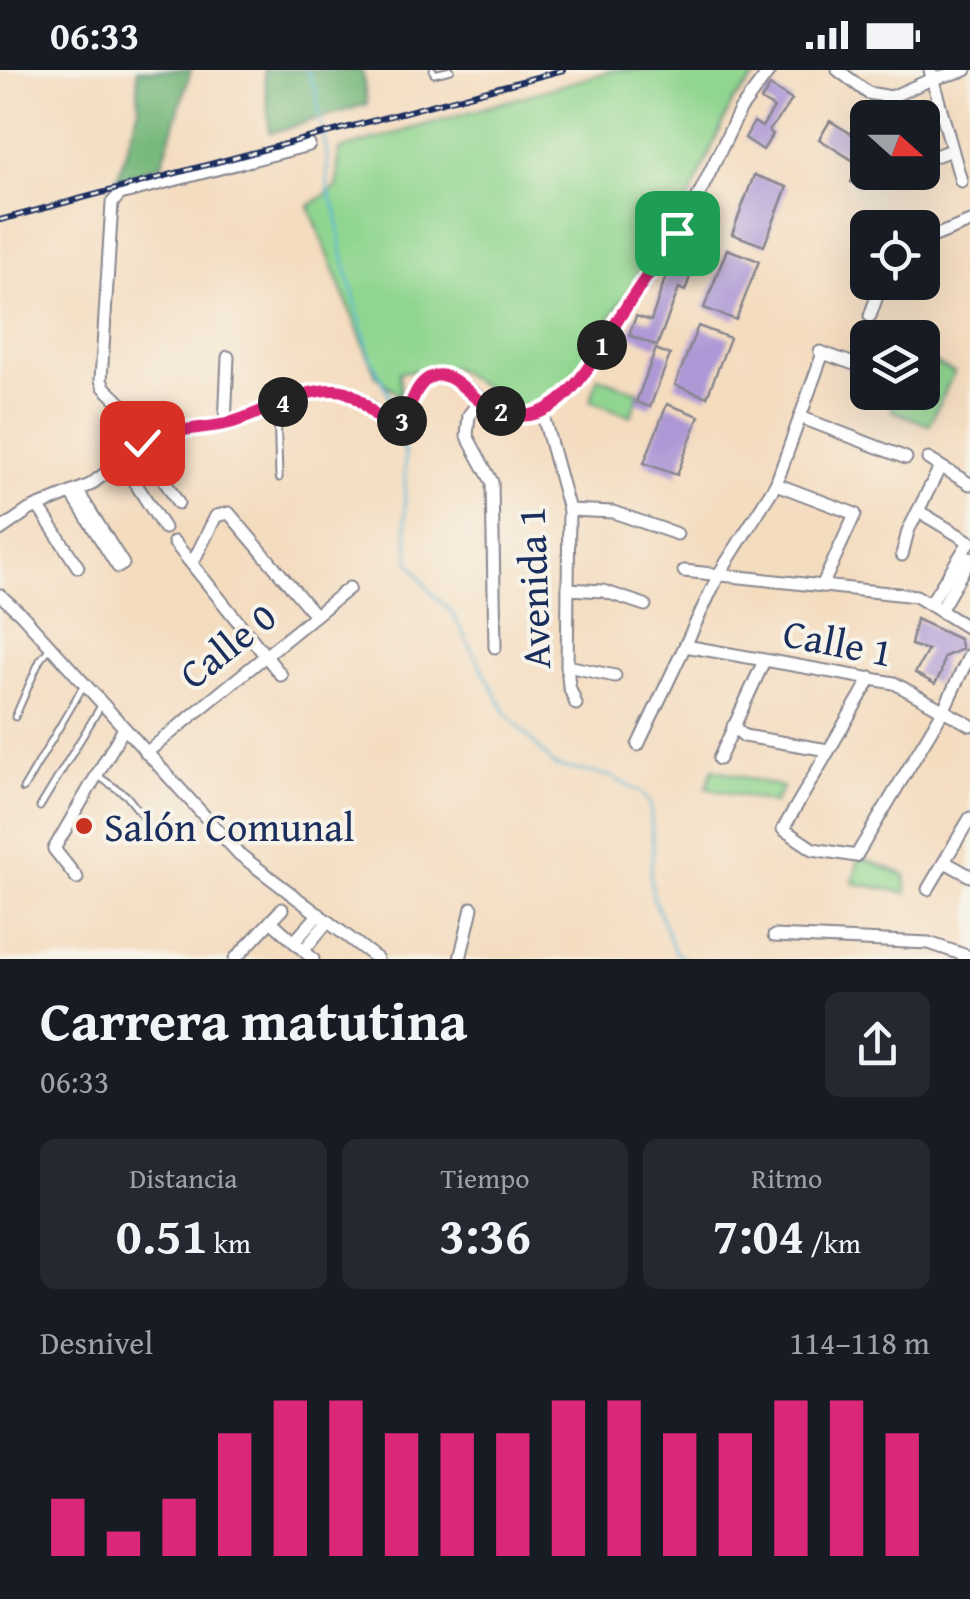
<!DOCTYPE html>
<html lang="es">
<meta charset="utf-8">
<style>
:root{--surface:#171b24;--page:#242831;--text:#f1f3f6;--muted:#9ea1a6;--accent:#db2777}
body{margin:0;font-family:"Gentium Book Plus",serif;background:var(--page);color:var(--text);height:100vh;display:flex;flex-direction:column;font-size:38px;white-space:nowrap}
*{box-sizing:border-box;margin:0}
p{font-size:32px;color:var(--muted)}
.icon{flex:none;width:55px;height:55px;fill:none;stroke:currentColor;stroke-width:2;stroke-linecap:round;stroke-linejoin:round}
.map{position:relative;height:889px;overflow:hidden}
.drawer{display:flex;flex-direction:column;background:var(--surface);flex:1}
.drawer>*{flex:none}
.needle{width:65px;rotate:111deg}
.fabs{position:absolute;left:850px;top:30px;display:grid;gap:20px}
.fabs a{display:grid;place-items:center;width:90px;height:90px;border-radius:15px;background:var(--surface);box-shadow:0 10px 40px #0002;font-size:50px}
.pin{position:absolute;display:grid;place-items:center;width:85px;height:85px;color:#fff;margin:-42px;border-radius:20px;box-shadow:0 5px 15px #0006}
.km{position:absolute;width:50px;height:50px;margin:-25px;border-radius:50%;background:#222;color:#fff;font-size:28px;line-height:50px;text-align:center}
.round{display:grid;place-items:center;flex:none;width:105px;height:105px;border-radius:15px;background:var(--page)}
.overview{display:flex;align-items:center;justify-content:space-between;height:170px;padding:0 40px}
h1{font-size:55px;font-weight:600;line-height:75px}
.figures{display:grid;grid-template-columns:repeat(3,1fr);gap:15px;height:170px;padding:10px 40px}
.figures div{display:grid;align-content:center;border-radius:15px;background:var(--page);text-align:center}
.figures b{font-size:50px;font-weight:600}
.figures small{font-size:28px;font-weight:400}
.figures p{font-size:28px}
.chart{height:280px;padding:20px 40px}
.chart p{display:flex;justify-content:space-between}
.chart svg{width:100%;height:180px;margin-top:10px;stroke:var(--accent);stroke-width:6}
.status{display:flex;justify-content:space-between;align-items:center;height:70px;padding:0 50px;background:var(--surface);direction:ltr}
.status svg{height:28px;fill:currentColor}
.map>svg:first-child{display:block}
.green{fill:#91d690;stroke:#568277;stroke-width:2.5}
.forest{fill:#74b77a;stroke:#48736c;stroke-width:2.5}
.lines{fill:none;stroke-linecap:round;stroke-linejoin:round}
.stream{stroke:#59b6d7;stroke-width:2.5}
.building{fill:#ae98d5}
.lane-casing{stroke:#88868e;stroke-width:9}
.street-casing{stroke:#88868e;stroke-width:15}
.lane{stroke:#fff;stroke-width:5}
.street{stroke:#fff;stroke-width:11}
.rail-casing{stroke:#1b2f5e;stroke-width:6}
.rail{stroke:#f7f3e8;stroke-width:2.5;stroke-dasharray:8;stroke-linecap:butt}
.route-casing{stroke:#fff;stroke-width:20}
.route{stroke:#db2777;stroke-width:12}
.poi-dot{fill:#c8321e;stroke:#f7f3e8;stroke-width:4}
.labels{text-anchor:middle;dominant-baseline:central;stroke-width:8;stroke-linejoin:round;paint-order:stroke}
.street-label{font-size:40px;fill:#1b2f5e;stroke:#f7f3e8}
.poi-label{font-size:40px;fill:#1b2f5e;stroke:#f7f3e8;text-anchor:start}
</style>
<div class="status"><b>06:33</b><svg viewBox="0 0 49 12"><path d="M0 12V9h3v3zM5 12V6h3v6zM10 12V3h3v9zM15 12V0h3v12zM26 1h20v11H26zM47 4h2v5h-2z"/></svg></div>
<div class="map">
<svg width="970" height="889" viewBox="0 0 970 889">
<rect width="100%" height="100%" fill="#f7f3e8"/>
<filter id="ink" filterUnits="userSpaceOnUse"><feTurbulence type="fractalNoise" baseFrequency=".01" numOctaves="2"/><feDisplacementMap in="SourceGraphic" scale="20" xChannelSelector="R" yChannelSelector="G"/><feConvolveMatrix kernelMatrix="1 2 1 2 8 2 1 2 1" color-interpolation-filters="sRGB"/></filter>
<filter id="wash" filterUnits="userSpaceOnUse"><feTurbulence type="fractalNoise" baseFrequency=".0048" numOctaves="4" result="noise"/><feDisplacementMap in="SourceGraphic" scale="40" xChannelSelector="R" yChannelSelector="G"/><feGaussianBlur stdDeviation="2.25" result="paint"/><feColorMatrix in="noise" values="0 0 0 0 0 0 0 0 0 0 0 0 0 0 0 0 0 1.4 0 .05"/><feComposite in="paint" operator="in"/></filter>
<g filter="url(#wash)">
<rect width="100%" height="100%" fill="#f4dcbf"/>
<g class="green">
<polygon points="614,0 762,0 732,33 688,131 560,325 521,340 453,298 399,302 401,327 376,306 309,136 337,117 339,80"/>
<polygon points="923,288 954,302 929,355 891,340 898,323 922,322"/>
<polygon points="598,307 639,322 631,346 590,331"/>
<polygon points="713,699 783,717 774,733 706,718"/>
<polygon points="859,787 905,805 907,823 853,813"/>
</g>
<g class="forest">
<polygon points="137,0 191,0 162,94 117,109 139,38"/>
<polygon points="264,0 362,0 367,34 270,63"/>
</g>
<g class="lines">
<g class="stream">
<polyline points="307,0 315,19 327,84 328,120 337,142 342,181 370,287 389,325 387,345"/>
<polyline points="392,361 405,383 405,446 410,492 432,524 451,541 506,643 555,696 610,706 642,723 650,733 653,779 650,808 654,829 675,882 685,889"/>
</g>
</g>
<g id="blocks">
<g class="building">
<polygon points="770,16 792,30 769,61 773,64 763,80 745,68 754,52 762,57 774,38 761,30"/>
<polygon points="830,51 868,74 868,100 858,116 851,112 860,95 819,69"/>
<polygon points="754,105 787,117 764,176 732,164"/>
<polygon points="727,179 759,191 736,250 704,238"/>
<polygon points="670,193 692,201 685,221 679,218 657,276 629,265 636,246 651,251"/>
<polygon points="698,256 730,268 707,327 675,315"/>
<polygon points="656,279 670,285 650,337 636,332"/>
<polygon points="667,334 699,346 677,405 644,393"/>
<polygon points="916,549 959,569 962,579 944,587 941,603 935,614 915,603 928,580 911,575"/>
</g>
</g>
</g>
<g filter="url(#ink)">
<use href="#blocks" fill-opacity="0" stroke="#88868e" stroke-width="2.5"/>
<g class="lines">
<g class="lane-casing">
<g id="lane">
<polyline points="433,0 434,4 451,0"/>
<polyline points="277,337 279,408"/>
<polyline points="15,647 40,590 49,579"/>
<polyline points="98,706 126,725 146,750"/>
<polyline points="23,719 84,615"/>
<polyline points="40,737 102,634"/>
</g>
</g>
<g class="street-casing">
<g id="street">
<polyline points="838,0 868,23 891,27 932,9 966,0"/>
<polyline points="930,0 961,111"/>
<polyline points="922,91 951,80"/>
<polyline points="922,171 970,152"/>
<polyline points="870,246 882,212"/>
<polyline points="820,282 868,299"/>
<polyline points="480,331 469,345 467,366 492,412 495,577"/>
<polyline points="542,342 569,440 567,596 569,616 576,634"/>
<polyline points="800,347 906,388"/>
<polyline points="225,354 228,287"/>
<polyline points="154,366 104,317 101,310 112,133 120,124 309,75"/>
<polyline points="142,373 178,433"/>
<polyline points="120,389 164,458"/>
<polyline points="928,389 970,414"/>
<polyline points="776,414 855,444 822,516"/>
<polyline points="72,424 118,497 123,494 78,422"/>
<polyline points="38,436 78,497"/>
<polyline points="569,440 613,442 677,464"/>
<polyline points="918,441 970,472"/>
<path d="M0,460L29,440L90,415L154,366L225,354L318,322L337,320L349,324L369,335L384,352L393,356C413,345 412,317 431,308C473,289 493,394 577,315L693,137L740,40L770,0"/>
<polyline points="174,472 281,605"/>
<polyline points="902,485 908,461 940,397"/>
<polyline points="192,494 216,446 229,443 315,545"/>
<polyline points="684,501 916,526 970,559"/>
<polyline points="568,519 603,521 645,535"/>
<polyline points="0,525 21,544 239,784 377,889"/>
<polyline points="930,534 969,472"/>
<polyline points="940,541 970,488"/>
<polyline points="685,576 894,613 970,655"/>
<polyline points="567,596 615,606"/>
<polyline points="871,608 783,759 813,779 856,786 944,639 970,584"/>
<polyline points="733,656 744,666 828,680"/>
<polyline points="638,675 719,504 776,414 823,283"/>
<polyline points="146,683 349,518"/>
<polyline points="719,689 764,591"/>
<polyline points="945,792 970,806"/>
<polyline points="77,808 54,779 124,658"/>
<polyline points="928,819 970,748"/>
<polyline points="271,851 313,889"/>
<polyline points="774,866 929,873 970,887"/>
<polyline points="294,872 319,844"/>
<polyline points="304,880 328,851"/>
<polyline points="235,889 282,839"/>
<polyline points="460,889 472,838"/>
</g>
</g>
<use href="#lane" class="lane"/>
<use href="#street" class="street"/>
<g class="rail-casing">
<polyline id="rail" points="0,150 563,0"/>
</g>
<use href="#rail" class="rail"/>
</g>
</g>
<g class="lines" filter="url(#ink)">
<g class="route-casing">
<path id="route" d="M142,373C166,358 197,360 225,354C261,346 297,318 336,320C363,322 371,349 393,356C413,345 410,319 429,308C450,297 466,322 481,332C553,379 589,295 621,245C639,217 658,190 677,163"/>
</g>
<use href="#route" class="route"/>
</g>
<circle class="poi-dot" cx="84" cy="756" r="10"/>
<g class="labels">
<g class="street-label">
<text transform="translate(533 518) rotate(-92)">Avenida 1</text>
<text transform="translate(838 572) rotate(11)">Calle 1</text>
<text transform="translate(227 575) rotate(-39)">Calle 0</text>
</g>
<g class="poi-label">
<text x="104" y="756">Salón Comunal</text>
</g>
</g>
</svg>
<div class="fabs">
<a><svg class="needle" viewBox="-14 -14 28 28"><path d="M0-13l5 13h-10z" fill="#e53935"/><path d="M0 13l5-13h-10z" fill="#9ea1a6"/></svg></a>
<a><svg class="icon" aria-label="locate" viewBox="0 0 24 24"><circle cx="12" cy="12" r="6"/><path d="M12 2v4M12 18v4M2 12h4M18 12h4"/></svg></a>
<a><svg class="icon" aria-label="layers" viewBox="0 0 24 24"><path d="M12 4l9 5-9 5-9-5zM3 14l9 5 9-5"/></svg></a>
</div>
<div class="pin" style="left:677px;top:163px;background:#1e9e55"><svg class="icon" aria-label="arrive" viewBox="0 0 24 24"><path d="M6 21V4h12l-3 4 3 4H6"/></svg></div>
<div class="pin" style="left:142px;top:373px;background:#d93025"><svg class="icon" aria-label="check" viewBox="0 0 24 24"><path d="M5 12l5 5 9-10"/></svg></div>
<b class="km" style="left:602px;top:275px">1</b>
<b class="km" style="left:501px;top:341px">2</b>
<b class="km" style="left:402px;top:351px">3</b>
<b class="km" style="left:283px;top:332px">4</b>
</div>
<section class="drawer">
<div class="overview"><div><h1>Carrera matutina</h1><p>06:33</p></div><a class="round"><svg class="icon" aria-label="share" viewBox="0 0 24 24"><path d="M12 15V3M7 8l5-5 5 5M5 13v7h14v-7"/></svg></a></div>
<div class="figures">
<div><p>Distancia</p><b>0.51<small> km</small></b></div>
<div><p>Tiempo</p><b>3:36</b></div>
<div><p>Ritmo</p><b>7:04<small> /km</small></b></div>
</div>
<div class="chart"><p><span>Desnivel</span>114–118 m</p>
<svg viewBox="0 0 160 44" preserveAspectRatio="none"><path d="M5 44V30M15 44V38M25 44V30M35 44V14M45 44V6M55 44V6M65 44V14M75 44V14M85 44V14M95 44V6M105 44V6M115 44V14M125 44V14M135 44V6M145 44V6M155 44V14"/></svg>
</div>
</section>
